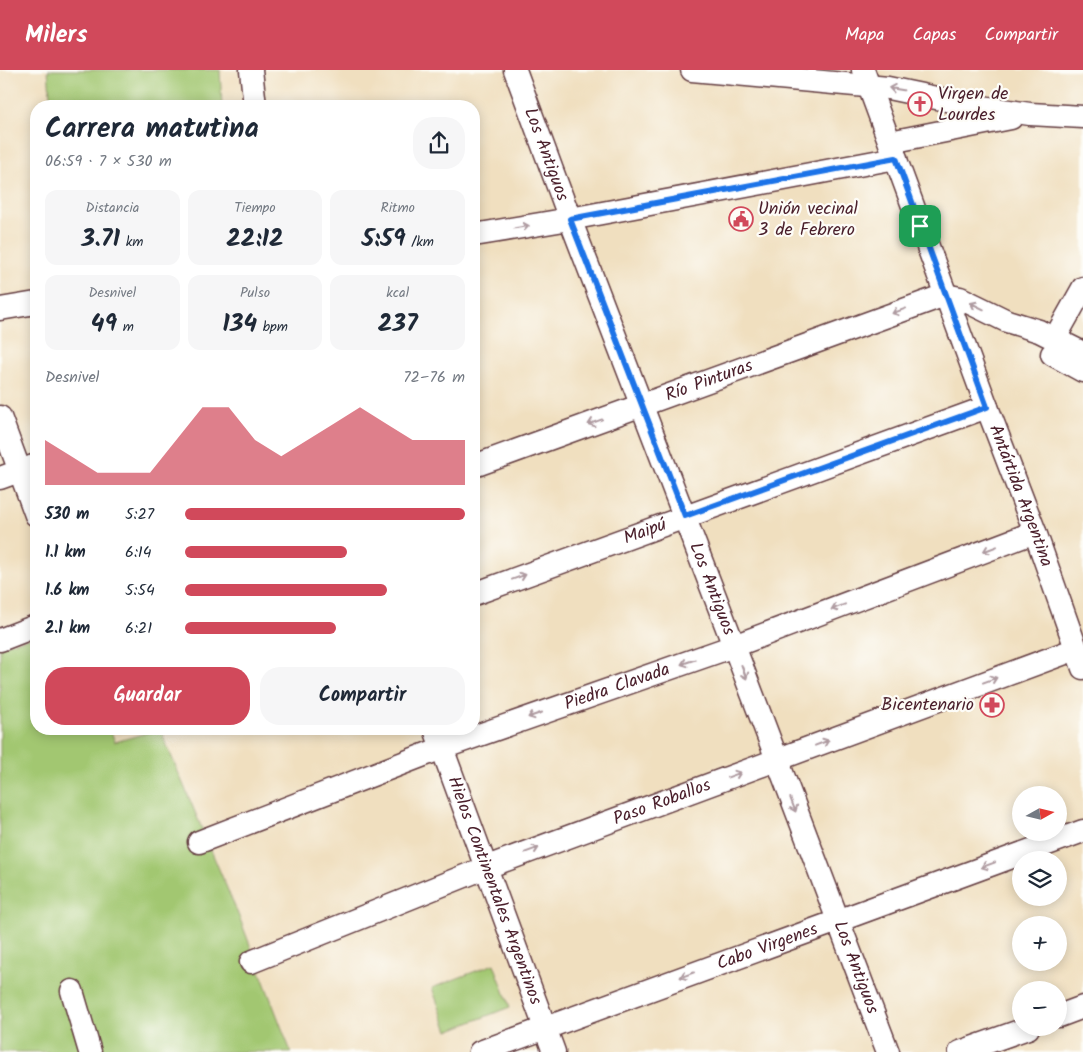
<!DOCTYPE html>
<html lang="es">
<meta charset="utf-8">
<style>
:root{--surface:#fff;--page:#f6f6f7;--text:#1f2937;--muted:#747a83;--accent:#d1495b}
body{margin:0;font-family:Kalam,sans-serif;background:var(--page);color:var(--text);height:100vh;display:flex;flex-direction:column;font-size:19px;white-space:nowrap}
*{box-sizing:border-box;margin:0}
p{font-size:16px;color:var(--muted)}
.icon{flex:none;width:28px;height:28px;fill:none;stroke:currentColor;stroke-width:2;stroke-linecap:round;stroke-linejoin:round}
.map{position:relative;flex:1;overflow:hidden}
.details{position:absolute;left:30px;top:30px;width:450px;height:635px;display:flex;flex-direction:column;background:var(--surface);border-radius:20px;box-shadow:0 2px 12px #0003}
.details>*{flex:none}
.needle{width:32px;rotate:82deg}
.tools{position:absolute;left:1012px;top:716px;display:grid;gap:10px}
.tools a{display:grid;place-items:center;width:55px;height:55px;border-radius:50%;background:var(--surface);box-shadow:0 2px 12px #0003;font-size:25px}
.pin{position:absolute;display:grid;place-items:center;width:42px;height:42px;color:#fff;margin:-21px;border-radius:10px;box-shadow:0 2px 8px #0006}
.round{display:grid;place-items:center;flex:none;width:52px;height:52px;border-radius:20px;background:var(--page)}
.overview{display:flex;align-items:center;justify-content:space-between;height:85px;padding:0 15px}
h1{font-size:28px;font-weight:700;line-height:38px}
.stats{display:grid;grid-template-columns:repeat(3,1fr);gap:8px;height:85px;padding:5px 15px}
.stats div{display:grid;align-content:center;border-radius:12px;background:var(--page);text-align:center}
.stats b{font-size:25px;font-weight:700}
.stats small{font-size:14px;font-weight:400}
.stats p{font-size:14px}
.chart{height:140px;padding:10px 15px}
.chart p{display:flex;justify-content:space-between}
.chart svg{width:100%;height:90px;margin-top:5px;fill:var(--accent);opacity:.7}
.primary-button{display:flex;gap:10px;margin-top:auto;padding:10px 15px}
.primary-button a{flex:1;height:58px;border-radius:20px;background:var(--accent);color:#fff;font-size:20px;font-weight:700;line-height:58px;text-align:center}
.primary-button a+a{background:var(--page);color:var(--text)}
ul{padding:0 15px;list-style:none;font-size:16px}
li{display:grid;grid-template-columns:80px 60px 1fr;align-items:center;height:38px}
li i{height:12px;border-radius:6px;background:var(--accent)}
header{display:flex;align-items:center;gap:30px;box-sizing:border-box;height:70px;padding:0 25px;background:var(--accent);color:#fff}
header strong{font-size:24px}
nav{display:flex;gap:28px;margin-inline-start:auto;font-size:18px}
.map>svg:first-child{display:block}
.green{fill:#a2c771;stroke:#76734e}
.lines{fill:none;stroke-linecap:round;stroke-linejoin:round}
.minor-casing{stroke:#633c41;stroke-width:25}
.minor{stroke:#fff;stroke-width:22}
.oneway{stroke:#ae9aa0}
.route-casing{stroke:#fff;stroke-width:10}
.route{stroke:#1a73e8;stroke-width:6}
.labels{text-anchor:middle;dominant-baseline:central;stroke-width:4.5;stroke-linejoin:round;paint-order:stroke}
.poi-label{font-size:18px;fill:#4a1f2b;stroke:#fdfcf7;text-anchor:start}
.street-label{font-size:18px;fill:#4a1f2b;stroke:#fdfcf7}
</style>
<header>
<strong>Milers</strong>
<nav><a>Mapa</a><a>Capas</a><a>Compartir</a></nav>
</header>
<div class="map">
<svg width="1083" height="982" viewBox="0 0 1083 982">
<rect width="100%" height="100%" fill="#fdfcf7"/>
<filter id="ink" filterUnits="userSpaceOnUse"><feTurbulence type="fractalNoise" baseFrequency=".02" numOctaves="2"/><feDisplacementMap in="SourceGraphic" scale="10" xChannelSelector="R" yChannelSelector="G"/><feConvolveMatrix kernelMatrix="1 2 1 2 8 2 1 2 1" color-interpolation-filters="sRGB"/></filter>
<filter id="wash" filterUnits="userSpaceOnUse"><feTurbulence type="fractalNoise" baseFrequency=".0096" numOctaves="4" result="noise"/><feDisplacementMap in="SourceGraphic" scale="20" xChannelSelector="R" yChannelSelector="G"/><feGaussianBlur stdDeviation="1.12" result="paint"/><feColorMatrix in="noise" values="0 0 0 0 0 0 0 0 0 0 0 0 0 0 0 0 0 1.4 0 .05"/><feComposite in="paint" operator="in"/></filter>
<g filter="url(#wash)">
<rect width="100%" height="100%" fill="#f0dfbf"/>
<g class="green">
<polygon points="48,0 220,0 222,36 51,36"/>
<polygon points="36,566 36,659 110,659 115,672 160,659 240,849 291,982 0,982 0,576"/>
<polygon points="494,894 510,937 448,961 432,918"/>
</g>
</g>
<g filter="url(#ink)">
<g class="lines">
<g class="minor-casing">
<g id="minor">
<polyline points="251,0 255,36"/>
<path id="s1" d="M515,0L570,149L734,576L888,982"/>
<polyline points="692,0 888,18 975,36 1030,44 1083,47"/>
<path id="s2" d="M863,0L987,337L1035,462L1083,598"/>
<polyline points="890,72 1011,48"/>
<polyline points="474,165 570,149 896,88"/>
<polyline points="945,225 960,228 1007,251 1039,261 1083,283"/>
<polyline points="0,239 36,233"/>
<polyline points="1055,268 1083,218"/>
<polyline points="1052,284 1083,301"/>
<polyline points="0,347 36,445"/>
<path id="s3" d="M474,396L945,225"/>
<polyline points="0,408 36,395"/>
<path id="s4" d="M474,524L987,337"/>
<polyline points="0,570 36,556"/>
<path id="s5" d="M435,659L554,982"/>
<path id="s6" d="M199,772L442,678L734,576L1035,462"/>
<path id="s7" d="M251,892L487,797L1076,579"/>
<polyline points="72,921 90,982"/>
<polyline points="1059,946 1083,937"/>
<path id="s8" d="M480,982L1083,761"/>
<polyline points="960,982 1028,958"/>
</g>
</g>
<use href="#minor" class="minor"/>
</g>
<defs><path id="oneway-shaft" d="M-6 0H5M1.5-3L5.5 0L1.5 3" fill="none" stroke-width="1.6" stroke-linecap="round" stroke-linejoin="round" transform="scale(1.25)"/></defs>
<g class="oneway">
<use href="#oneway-shaft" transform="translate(896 19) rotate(-170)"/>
<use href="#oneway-shaft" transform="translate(522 157) rotate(-9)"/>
<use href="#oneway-shaft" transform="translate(977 236) rotate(-154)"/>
<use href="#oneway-shaft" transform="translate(899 241) rotate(160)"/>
<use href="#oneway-shaft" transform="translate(595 352) rotate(160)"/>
<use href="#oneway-shaft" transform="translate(990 479) rotate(159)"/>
<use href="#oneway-shaft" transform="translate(519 507) rotate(-20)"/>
<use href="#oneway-shaft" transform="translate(838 537) rotate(159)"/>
<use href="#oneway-shaft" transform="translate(688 592) rotate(161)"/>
<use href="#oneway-shaft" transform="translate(744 602) rotate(70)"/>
<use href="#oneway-shaft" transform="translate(990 610) rotate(-20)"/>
<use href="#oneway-shaft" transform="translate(535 645) rotate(161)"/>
<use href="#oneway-shaft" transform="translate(822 673) rotate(-21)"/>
<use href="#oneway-shaft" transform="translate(734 705) rotate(-20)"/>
<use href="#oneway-shaft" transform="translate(793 735) rotate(69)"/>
<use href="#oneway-shaft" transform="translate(532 780) rotate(-20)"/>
<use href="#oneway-shaft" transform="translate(988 795) rotate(160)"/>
<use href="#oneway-shaft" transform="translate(687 905) rotate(160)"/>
</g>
</g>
<g class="lines" filter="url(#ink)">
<g class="route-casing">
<polygon id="route" points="896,88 987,337 685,446 570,149"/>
</g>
<use href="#route" class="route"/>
</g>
<defs>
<g id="church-ring" transform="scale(1.25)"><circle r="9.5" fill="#fdfcf7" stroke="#d1495b" stroke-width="1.5"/><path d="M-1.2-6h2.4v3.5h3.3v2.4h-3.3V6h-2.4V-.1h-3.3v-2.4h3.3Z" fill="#d1495b"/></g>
<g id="civic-ring" transform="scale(1.25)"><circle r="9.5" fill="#fdfcf7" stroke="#d1495b" stroke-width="1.5"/><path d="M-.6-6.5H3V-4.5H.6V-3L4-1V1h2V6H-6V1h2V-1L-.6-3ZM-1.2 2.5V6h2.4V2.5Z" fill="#d1495b"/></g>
<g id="pharmacy-ring" transform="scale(1.25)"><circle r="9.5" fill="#fdfcf7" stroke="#d1495b" stroke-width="1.5"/><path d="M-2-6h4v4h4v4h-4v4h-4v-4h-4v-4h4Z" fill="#d1495b"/></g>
</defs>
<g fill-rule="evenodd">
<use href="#church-ring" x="920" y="34"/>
<use href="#civic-ring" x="741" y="149"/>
<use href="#pharmacy-ring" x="992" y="635"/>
</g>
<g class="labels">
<g class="poi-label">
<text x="938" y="24">Virgen de<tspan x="938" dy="21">Lourdes</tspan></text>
<text x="758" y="139">Unión vecinal<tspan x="758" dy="21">3 de Febrero</tspan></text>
<text x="974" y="635" text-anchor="end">Bicentenario</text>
</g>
<g class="street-label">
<text stroke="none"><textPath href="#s1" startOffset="90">Los Antiguos</textPath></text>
<text stroke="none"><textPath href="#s3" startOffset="250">Río Pinturas</textPath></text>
<text stroke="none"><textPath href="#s2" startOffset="454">Antártida Argentina</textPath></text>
<text stroke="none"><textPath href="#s4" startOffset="182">Maipú</textPath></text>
<text stroke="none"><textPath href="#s1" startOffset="555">Los Antiguos</textPath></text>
<text stroke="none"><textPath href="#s6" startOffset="446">Piedra Clavada</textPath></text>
<text stroke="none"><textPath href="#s7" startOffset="441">Paso Roballos</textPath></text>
<text stroke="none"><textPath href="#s5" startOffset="172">Hielos Continentales Argentinos</textPath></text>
<text stroke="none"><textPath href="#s8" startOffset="306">Cabo Virgenes</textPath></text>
<text stroke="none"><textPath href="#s1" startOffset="960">Los Antiguos</textPath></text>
</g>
</g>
</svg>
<div class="tools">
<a><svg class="needle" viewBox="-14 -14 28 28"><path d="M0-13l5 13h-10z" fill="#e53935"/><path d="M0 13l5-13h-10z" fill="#747a83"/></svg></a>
<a><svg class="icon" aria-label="layers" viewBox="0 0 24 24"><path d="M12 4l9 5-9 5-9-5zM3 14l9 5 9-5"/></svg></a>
<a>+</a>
<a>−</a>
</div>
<div class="pin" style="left:920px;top:156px;background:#1e9e55"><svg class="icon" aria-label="arrive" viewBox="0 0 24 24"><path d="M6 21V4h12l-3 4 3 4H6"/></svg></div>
<section class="details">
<div class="overview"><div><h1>Carrera matutina</h1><p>06:59 · 7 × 530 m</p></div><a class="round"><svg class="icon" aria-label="share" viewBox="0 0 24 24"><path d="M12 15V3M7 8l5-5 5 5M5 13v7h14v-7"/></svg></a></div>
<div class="stats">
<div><p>Distancia</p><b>3.71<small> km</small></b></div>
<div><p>Tiempo</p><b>22:12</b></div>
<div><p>Ritmo</p><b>5:59<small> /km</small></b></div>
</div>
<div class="stats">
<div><p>Desnivel</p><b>49<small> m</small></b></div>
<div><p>Pulso</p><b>134<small> bpm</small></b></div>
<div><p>kcal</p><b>237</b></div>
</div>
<div class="chart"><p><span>Desnivel</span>72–76 m</p>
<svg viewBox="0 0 160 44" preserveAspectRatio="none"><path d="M0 44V22L10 30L20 38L30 38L40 38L50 22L60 6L70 6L80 22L90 30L100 22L110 14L120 6L130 14L140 22L150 22L160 22V44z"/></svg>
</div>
<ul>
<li><b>530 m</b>5:27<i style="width:100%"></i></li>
<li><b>1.1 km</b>6:14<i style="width:58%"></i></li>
<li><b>1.6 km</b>5:54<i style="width:72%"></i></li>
<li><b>2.1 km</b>6:21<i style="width:54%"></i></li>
</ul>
<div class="primary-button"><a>Guardar</a><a>Compartir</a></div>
</section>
</div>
